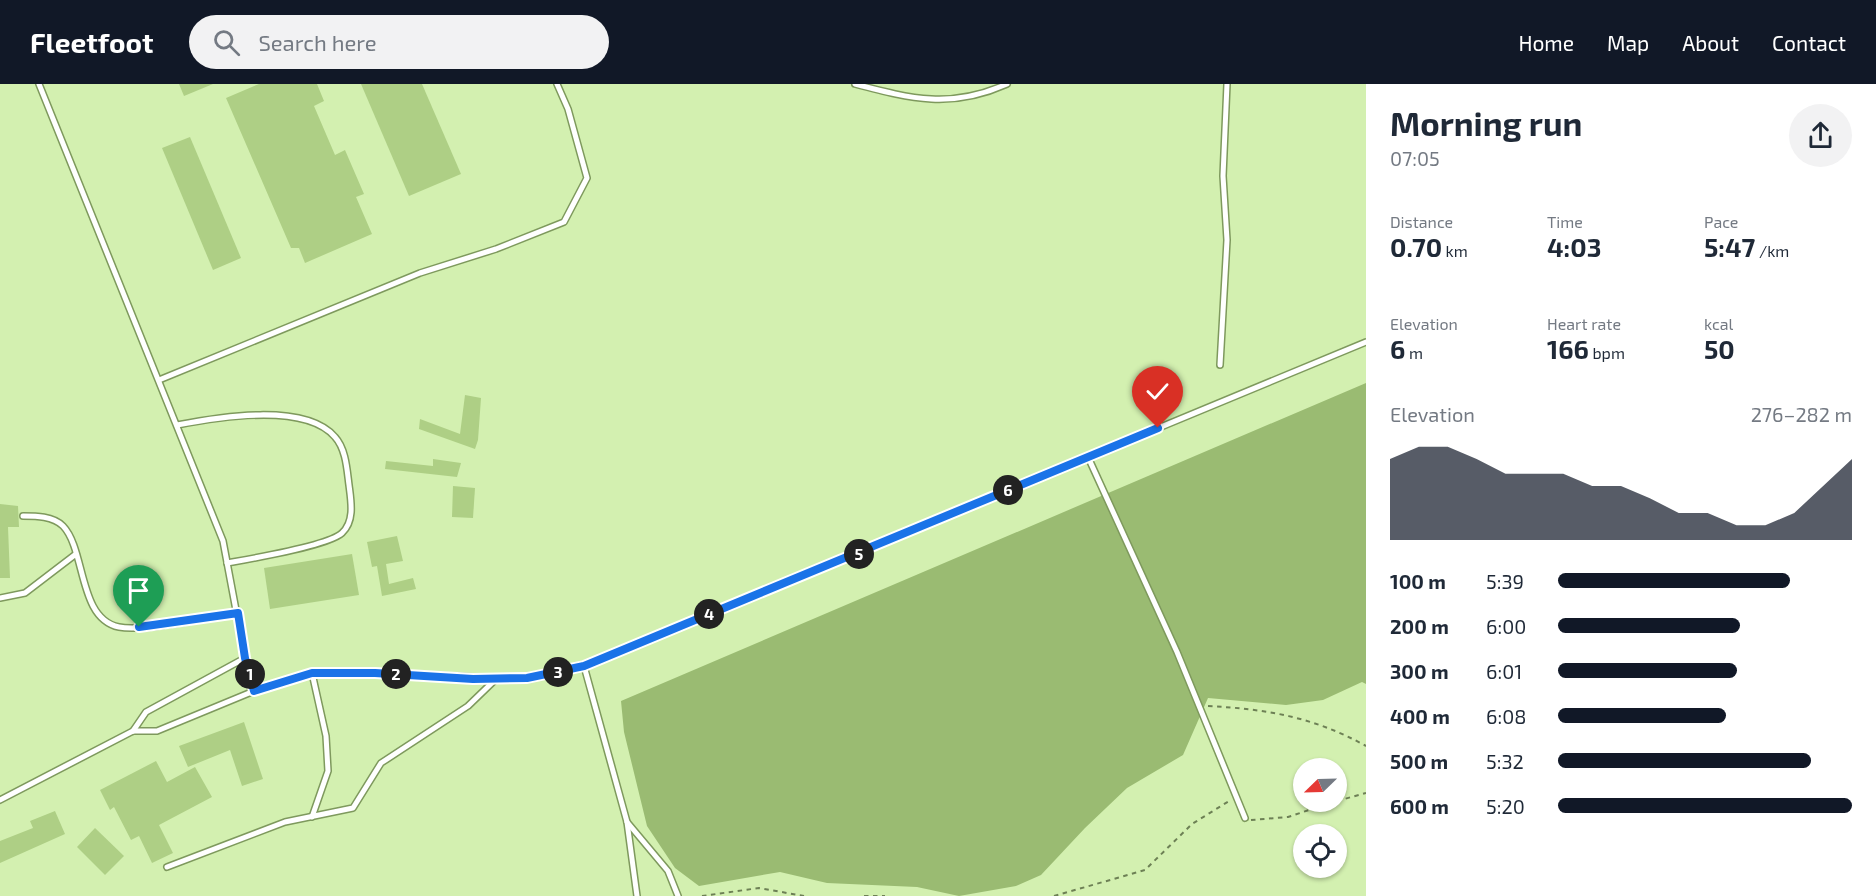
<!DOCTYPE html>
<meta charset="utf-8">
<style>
:root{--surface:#fff;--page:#f2f2f3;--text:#1f2937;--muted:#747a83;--accent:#111827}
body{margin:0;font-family:"Exo 2",sans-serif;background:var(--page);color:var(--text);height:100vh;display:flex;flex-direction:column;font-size:22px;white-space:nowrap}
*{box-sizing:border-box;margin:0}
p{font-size:20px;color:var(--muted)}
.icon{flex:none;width:33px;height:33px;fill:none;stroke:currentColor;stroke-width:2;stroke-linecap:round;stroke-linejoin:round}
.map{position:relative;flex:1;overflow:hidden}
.sheet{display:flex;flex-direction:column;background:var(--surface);width:510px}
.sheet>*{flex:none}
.needle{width:39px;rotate:247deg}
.tools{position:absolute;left:1293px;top:674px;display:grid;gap:12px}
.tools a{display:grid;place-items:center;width:54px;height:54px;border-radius:50%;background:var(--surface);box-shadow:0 2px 4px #0004;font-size:30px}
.pin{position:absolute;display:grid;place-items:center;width:51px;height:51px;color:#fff;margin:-62px -26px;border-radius:50% 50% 50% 0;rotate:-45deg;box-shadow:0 0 6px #0007}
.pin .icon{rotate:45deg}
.km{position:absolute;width:30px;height:30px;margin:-15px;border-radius:50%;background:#222;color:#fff;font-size:16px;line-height:30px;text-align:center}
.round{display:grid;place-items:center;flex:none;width:63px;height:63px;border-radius:32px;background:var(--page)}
.headline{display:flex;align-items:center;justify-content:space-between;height:102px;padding:0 24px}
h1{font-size:33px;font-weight:700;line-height:45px}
.stats{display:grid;grid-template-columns:repeat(3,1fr);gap:9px;height:102px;padding:6px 24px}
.stats div{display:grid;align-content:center}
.stats b{font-size:26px;font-weight:700}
.stats small{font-size:16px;font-weight:400}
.stats p{font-size:16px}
.chart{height:168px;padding:12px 24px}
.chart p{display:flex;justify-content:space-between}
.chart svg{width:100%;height:108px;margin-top:6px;fill:var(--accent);opacity:.7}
ul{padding:0 24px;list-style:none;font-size:20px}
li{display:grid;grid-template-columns:96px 72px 1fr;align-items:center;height:45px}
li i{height:15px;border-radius:8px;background:var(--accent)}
header{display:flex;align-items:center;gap:36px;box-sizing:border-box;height:84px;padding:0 30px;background:var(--accent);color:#fff}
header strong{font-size:28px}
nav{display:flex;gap:33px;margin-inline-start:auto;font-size:21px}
.search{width:420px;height:54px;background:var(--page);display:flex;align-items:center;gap:15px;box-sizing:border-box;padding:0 21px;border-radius:33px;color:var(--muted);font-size:22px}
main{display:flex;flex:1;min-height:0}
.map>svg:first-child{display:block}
.forest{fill:#9abb72}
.building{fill:#aecf85}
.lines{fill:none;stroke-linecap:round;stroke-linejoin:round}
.lane-casing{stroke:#7e995d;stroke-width:8}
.path{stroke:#6d8055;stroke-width:2;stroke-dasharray:4.5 4.5;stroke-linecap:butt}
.lane{stroke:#fff;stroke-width:5}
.route-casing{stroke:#fff;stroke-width:12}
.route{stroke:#1a73e8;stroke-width:8}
</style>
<header>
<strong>Fleetfoot</strong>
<div class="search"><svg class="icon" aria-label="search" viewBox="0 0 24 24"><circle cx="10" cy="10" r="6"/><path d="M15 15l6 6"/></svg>Search here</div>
<nav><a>Home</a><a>Map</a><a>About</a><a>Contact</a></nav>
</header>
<main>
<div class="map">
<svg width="1366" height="812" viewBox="0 0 1366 812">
<rect width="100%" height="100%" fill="#d3f0b0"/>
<polygon class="forest" points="1366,299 1366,600 1362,598 1323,616 1286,621 1208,614 1183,671 1127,704 1085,744 1041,791 1016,802 959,812 917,803 827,799 780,788 699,802 675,784 647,742 624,648 621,617"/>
<g class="building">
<polygon points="179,0 213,0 184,12"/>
<polygon points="259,0 317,0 324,17 314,22 335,71 345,66 364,110 356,113 372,150 305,179 299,164 291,164 226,14"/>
<polygon points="361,0 422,0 461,90 409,112"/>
<polygon points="190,53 241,174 213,186 162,64"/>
<polygon points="465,311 481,314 478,356 475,365 419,345 420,335 460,350"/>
<polygon points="433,375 461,379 457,393 385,385 386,377 433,382"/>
<polygon points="453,402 475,404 473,434 452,433"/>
<polygon points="0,420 18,422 19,443 8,443 10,494 0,494"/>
<polygon points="397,452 403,477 386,480 389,500 413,494 416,505 382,512 377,482 372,483 367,458"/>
<polygon points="352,470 359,511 270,525 264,484"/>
<polygon points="244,638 263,695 242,702 230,666 188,683 179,662"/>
<polygon points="156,677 167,698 195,683 212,713 159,741 173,769 152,779 139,752 131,756 114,723 110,726 100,706"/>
<polygon points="55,727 65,750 0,779 0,757 33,744 30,737"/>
<polygon points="95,744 124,772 105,791 77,763"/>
</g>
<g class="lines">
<g class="lane-casing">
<g id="lane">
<polyline points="39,0 223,457 245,574 254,607"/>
<path d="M855,0C912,15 951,25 1007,0"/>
<polyline points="1220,281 1227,156 1223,92 1227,0"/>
<polyline points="159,296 420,189 496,165 564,138 587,94 568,25 557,0"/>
<path d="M177,341C218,333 305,318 335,353C346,365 347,386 349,401C351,417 355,437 342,449C328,462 249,475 227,479"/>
<polyline points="1088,373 1177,568 1245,734"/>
<path d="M23,432C36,432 53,432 63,442C86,466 78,535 119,543C144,548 209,533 238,529"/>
<polyline points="0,514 25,509 76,470"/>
<polyline points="584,582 627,738 637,812"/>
<polyline points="133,647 146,628 245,574"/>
<polyline points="0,716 133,647 157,647 254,607 312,589 375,589 497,594 527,594 584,582 1366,258"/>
<polyline points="312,733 328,687 326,652 312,589"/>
<polyline points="627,738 668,787 678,812"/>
<polyline points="167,783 285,738 353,724 381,679 468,622 497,594"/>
</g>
</g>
<g class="path">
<path d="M1208,622C1266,625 1314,633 1366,662"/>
<polyline points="1337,717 1366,709"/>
<polyline points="1251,736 1288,733 1336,717"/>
<polyline points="702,812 759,804 804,812"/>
<polyline points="864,812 885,812"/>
<polyline points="1054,812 1145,786 1192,740 1229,717"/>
</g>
<use href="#lane" class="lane"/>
</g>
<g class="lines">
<g class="route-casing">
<polyline id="route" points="139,543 238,529 245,574 254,607 312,589 375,589 473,595 527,594 584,582 1158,344"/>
</g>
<use href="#route" class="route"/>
</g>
</svg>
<div class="tools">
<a><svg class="needle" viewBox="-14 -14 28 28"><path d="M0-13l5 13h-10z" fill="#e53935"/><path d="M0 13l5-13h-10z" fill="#747a83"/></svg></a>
<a><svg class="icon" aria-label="locate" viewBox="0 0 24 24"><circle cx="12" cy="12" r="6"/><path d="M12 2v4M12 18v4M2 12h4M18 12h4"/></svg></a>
</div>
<div class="pin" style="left:139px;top:543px;background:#1e9e55"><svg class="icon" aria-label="arrive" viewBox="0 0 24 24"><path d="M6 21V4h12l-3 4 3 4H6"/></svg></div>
<div class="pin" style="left:1158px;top:344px;background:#d93025"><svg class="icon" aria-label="check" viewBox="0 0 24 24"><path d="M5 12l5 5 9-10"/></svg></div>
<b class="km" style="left:250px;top:590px">1</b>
<b class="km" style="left:396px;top:590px">2</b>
<b class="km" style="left:558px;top:588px">3</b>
<b class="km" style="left:709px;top:530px">4</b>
<b class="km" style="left:859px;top:470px">5</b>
<b class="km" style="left:1008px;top:406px">6</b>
</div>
<section class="sheet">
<div class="headline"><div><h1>Morning run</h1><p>07:05</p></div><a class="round"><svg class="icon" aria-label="share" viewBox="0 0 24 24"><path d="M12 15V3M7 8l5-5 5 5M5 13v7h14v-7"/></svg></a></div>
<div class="stats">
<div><p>Distance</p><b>0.70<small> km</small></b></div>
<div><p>Time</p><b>4:03</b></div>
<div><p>Pace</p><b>5:47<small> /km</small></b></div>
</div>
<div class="stats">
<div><p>Elevation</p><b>6<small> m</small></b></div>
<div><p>Heart rate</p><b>166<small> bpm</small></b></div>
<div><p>kcal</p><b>50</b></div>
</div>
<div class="chart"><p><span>Elevation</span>276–282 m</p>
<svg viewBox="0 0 160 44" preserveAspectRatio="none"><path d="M0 44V11L10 6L20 6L30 11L40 17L50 17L60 17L70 22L80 22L90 27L100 33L110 33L120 38L130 38L140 33L150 22L160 11V44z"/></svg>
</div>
<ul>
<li><b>100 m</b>5:39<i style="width:79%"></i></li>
<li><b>200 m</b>6:00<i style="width:62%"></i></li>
<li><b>300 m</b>6:01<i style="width:61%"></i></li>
<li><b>400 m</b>6:08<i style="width:57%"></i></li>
<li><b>500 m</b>5:32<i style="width:86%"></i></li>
<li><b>600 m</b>5:20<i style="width:100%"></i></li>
</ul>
</section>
</main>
